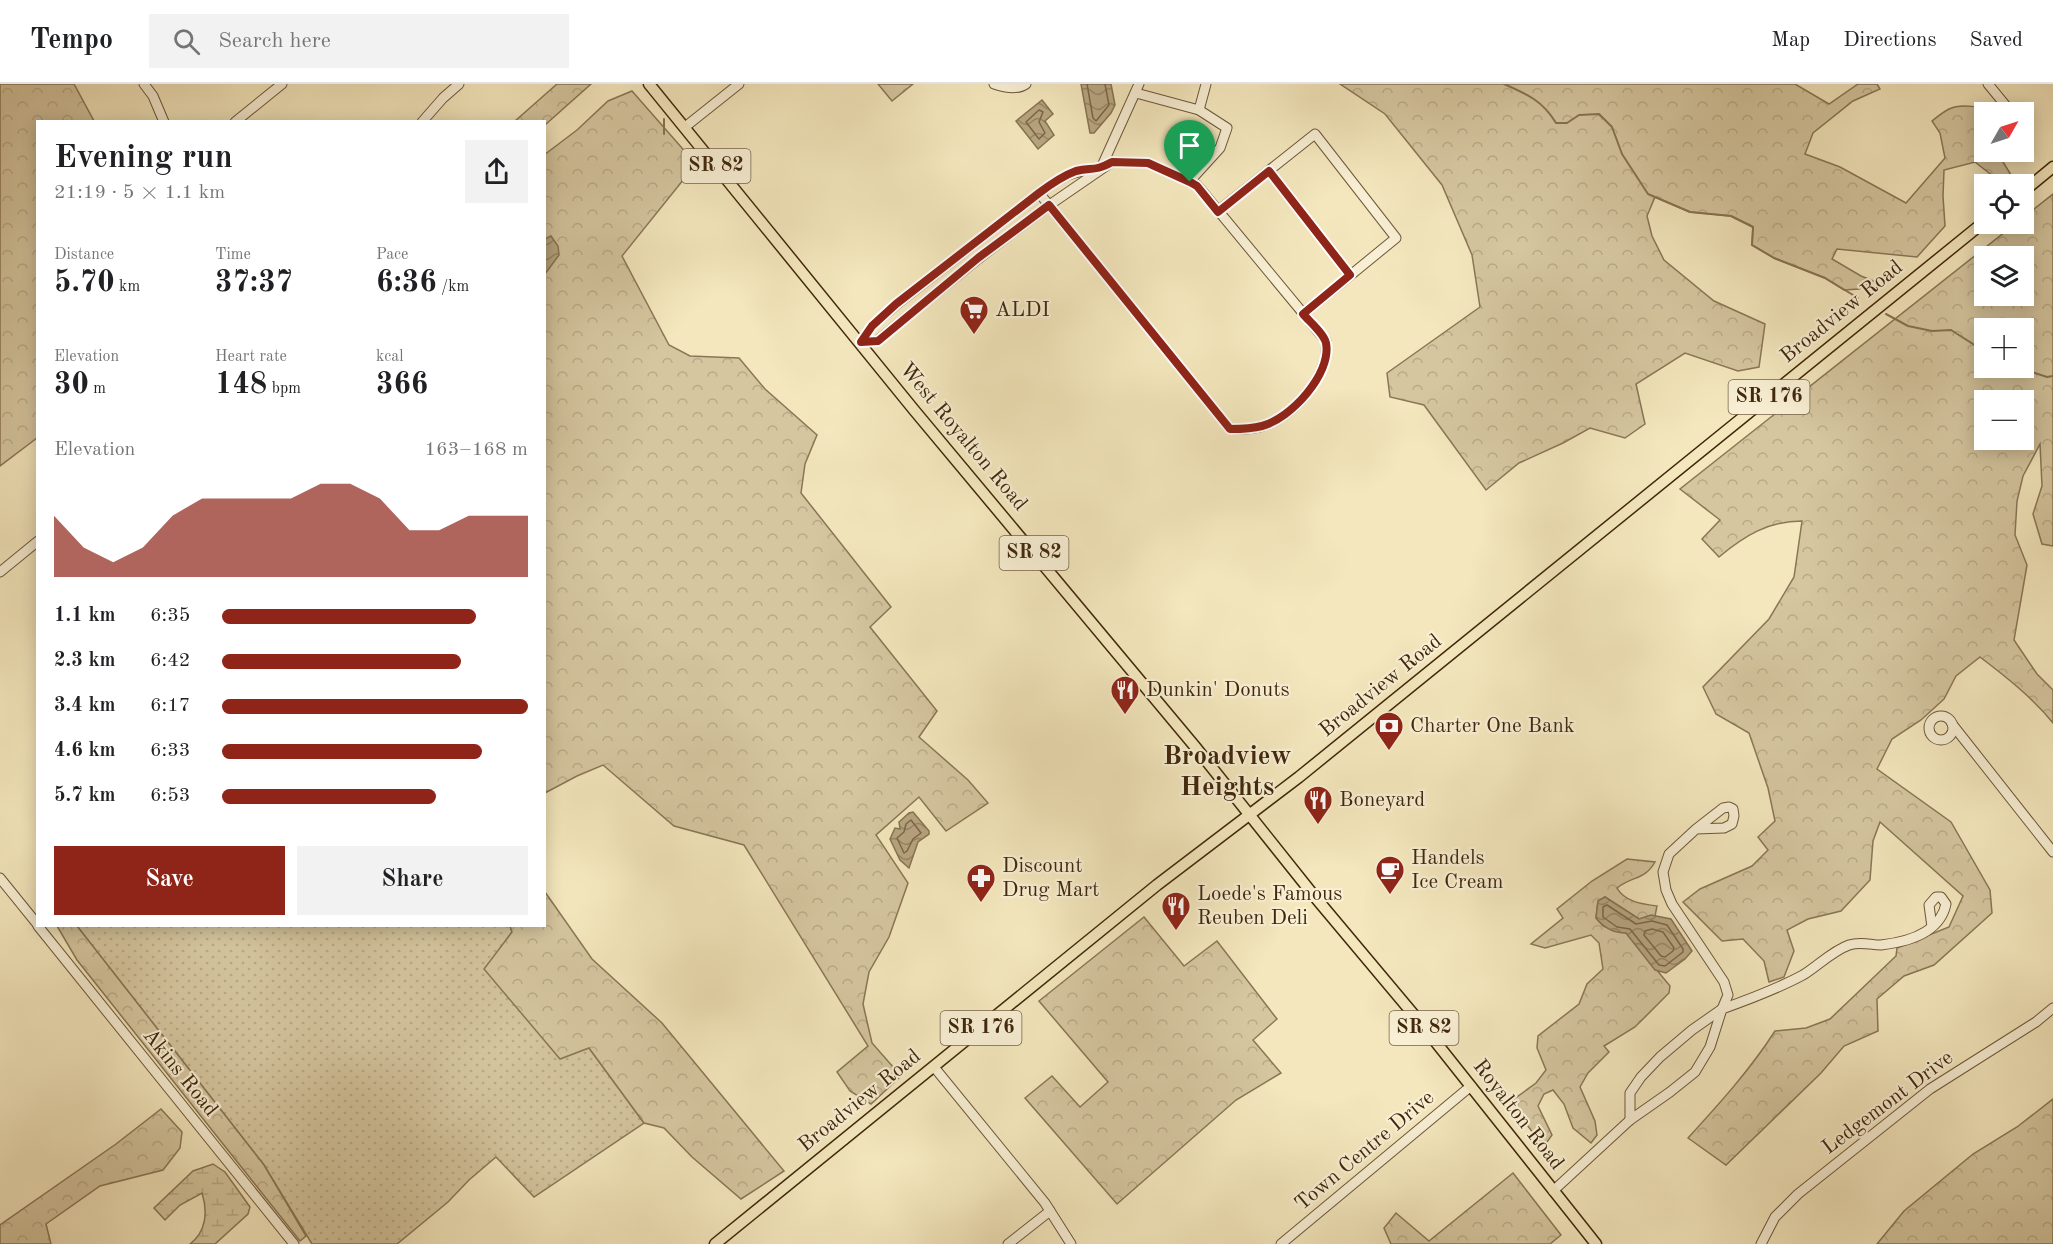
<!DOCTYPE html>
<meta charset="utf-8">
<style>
:root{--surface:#fff;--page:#f2f2f2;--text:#202124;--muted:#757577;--line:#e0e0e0;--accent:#8f2418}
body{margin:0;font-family:"Old Standard TT",serif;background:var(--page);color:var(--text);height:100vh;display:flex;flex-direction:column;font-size:22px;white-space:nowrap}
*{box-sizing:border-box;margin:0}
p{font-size:20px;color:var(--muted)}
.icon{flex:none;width:33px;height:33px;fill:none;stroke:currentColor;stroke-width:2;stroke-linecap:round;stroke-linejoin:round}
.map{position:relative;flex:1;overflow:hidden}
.panel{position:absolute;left:36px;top:36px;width:510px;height:807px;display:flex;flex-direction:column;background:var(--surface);border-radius:0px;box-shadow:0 3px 15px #0003}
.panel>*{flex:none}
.needle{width:39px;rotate:51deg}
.fabs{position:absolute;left:1974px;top:18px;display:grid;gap:12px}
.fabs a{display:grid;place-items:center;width:60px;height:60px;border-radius:0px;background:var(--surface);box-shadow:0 3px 15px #0003;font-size:30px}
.pin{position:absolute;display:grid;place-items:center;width:51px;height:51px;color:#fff;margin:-62px -26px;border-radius:50% 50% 50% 0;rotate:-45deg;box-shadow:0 0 6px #0007}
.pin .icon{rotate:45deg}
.round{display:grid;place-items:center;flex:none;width:63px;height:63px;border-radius:0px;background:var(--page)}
.summary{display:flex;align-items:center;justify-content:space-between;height:102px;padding:0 18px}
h1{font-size:33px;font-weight:700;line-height:45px}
.figures{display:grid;grid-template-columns:repeat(3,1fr);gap:9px;height:102px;padding:6px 18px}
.figures div{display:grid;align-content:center}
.figures b{font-size:30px;font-weight:700}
.figures small{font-size:16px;font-weight:400}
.figures p{font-size:16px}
.chart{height:168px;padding:12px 18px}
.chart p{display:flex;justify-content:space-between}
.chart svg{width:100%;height:108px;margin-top:6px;fill:var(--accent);opacity:.7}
.cta{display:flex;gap:12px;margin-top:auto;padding:12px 18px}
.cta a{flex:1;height:69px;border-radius:0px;background:var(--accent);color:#fff;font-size:24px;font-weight:700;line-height:69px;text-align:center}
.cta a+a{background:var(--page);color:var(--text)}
ul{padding:0 18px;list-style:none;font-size:20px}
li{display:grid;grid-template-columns:96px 72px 1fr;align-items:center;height:45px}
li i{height:15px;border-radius:8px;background:var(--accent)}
header{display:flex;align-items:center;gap:36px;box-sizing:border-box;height:84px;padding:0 30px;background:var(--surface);border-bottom:2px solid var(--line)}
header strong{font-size:28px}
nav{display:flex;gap:33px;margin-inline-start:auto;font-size:21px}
.search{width:420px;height:54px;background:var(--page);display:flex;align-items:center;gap:15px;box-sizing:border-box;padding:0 21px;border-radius:0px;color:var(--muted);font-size:22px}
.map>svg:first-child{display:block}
.green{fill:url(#green-dots);stroke:#8a7656;stroke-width:1.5}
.forest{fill:url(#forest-crowns);stroke:#8a7656;stroke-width:1.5;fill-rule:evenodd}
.wetland{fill:url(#wetland-marsh);stroke:#8a7656;stroke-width:1.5}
.water{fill:url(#water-waves);stroke:#877352;stroke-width:1.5}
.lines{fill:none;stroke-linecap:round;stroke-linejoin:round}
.shore{stroke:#7c6646;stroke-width:1.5}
.stream{stroke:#877352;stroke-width:2}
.minor-casing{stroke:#6d5738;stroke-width:11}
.major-casing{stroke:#40270c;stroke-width:13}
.minor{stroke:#f8efd4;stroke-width:9}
.major{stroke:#f4e7bd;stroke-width:10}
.route-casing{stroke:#fff;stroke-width:12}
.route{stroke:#8f2418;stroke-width:8}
.labels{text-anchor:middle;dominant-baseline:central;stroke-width:4.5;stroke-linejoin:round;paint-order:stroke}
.shield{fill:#f8efd4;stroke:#776348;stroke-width:1.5}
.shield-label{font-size:20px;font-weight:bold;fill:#40270c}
.poi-label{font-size:21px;fill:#40270c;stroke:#f8efd4;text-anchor:start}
.street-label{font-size:21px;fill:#40270c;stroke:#f8efd4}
.district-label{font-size:27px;font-weight:bold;fill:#40270c;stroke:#f8efd4}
</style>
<header>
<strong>Tempo</strong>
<div class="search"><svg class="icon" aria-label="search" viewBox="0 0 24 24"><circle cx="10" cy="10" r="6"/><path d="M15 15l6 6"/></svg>Search here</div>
<nav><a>Map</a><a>Directions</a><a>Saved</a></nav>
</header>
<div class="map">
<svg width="2053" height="1160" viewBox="0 0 2053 1160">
<defs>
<pattern id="green-dots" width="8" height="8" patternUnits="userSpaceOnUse" patternTransform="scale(1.5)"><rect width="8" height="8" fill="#d5c69f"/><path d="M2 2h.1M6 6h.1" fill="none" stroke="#b8aa88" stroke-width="1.8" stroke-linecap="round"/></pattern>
<pattern id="forest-crowns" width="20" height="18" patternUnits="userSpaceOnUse" patternTransform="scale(1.5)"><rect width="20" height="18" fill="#d5c69f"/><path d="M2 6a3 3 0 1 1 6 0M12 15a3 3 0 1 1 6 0" fill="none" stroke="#b8aa88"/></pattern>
<pattern id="wetland-marsh" width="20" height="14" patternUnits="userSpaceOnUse" patternTransform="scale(1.5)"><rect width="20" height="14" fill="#d5c69f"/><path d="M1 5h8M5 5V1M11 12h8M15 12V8" fill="none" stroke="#b8aa88"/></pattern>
<pattern id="water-waves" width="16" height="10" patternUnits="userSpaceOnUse" patternTransform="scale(1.5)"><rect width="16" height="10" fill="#b7a681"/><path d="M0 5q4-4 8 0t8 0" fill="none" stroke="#968768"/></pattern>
</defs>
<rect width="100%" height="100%" fill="#f4e7bd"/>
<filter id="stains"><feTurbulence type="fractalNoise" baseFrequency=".00333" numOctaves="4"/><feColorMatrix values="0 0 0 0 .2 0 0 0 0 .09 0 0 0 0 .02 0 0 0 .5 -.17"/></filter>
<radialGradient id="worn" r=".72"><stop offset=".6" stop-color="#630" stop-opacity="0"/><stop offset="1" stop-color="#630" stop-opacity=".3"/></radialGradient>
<polygon class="green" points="77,842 510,842 512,848 485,885 589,964 644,1039 534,1113 496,1073 469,1096 448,1118 397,1160 312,1160 264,1081"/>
<g class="forest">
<polygon points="0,0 74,0 94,37 38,38 37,354 0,382"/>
<polygon points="557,0 591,0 545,41 544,38 515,37"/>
<polygon points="878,0 913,0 892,17"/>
<path d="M1340,0H1795L1829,20L1858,0H1877L1880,5L1853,17L1813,49L1805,70L1840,83L1906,119L1945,74L1940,49L1932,37C1937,33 1943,28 1949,25C1961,19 1982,23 1994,28H1984V68H1997L2011,91L2003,100L1975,78L1944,86L1943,112L1945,142L1917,173L1837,165L1832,175L1861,192L1874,197L1859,205L1844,206L1825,194L1774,174L1752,161L1753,143L1731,132L1690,128L1655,113L1647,132L1652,152L1664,176L1714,217L1765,240L1759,283L1738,287L1685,269L1636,300L1645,340L1625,354L1590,344L1563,359L1519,379L1486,406L1424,321L1390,313L1387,289L1480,223L1472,171L1442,101L1385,30Z"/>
<polygon points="632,7 696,80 622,172 669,261 690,272 739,274 765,305 817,351 805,380 801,409 891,523 870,543 937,627 919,653 968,696 988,719 946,747 919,713 876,751 908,799 889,853 869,888 863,920 872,959 901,992 871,1020 850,1007 837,988 868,962 744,761 674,742 603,681 577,692 545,709 544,71 577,46 608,17"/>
<path d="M2053,110V462L2042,460L2033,430L2042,402L2040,360L2023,392L2017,417L2015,451L2027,481L2014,556L2037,590L2053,606V639C2033,614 2005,592 1980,573L1956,592L1944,615L1921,636L1892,655L1877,685L1951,738L1990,806L1992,829L1934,881L1904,892L1877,915L1878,947L1844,962L1821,989L1726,1081L1688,1054C1719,1020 1750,986 1775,947L1806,944L1830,935L1896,872L1897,864L1949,843L1963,812L1880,738L1873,757L1870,796L1841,827L1808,835L1787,846L1794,867L1784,893L1769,898L1764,877L1743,855L1722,857L1683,818L1700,805L1752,782L1768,766L1758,753L1775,737L1768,704L1749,649L1716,630L1703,603L1769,535L1794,493L1802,437C1768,437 1744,452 1719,473L1702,455L1720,436L1680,405L2015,140H2024V133ZM1984,172H2024V212H1984ZM1984,244H2024V284H1984ZM1984,316H2024V356H1984Z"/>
<path d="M1627,775L1655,778C1645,796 1632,792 1617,804C1625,818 1642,820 1657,822L1655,832L1639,835L1605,813L1598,817L1596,834L1603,842L1626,849L1670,902L1669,909L1635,943L1604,962L1609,968L1588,989L1580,1003L1595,1037L1597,1051L1591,1059L1573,1044L1564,1020L1553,1006L1544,1010L1538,1022L1552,1051L1547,1058L1542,1061L1510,1018L1536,999L1546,986L1537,964L1538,952L1579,920L1587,900L1603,885L1599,859L1591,851L1545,864L1531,860L1563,834L1557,825L1592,797Z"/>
<polygon points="545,808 592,875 662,939 784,1087 741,1115 692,1073 664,1044 644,1039 589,964 560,975 484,885 512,848 510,842 544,842"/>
<polygon points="1144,833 1184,882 1217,857 1277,935 1253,956 1281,989 1236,1016 1117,1120 1025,1014 1052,992 1080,1023 1108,998 1039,917"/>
<polygon points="57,842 77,842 264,1081 306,1152 300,1157 77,876"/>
<polygon points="2053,1015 2053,1160 1877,1160 1904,1127 1973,1070 2017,1043"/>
<polygon points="161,1025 182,1048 180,1064 163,1086 100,1102 46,1140 51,1160 0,1160 0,1141 116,1060"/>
<polygon points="1513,1089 1561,1151 1550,1160 1391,1160 1384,1144 1396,1129 1429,1157"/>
</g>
<path class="wetland" d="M213,1080L225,1088L250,1123L248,1130L215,1160H190C206,1148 208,1128 202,1109L180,1121L165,1136L154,1124L193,1087Z"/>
<g class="water">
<polygon points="1081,0 1111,0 1115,21 1111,29 1094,49 1090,49"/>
<polygon points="1042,16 1053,30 1045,37 1054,51 1038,65 1016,37"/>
<polygon points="551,152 558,162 559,171 545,190 545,155"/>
<polygon points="913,728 929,747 929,750 918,758 909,784 900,776 890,755 895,744 900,745 899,738 909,729"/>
<path d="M1605,813L1639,835L1651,831L1671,835L1692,867L1685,875L1666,889L1655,886L1626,849C1613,849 1604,844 1596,834L1598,817Z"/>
</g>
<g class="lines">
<g class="shore">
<polyline points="1087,0 1093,34 1096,37 1109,21 1105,0"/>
<polygon points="1039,26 1043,28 1039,38 1045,49 1039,55 1026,38"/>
<polygon points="911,736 921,749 913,755 907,767 904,769 897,754 904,748 906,740"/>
<polygon points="1607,821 1636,840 1652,837 1667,841 1683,865 1683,868 1665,882 1659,881 1630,845 1617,843 1603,833 1603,823"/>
<polygon points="1652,845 1663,848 1674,864 1673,867 1665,873 1661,872 1644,851 1645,847"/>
</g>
<g class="stream">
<path d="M1504,0C1527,10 1543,17 1556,39H1567L1579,31L1599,30L1612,43L1622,70L1648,110L1690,128L1731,132L1753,143L1752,161L1774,174L1825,194L1858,214"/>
<polyline points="664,35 664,50"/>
<polyline points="1886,230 1908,242 1932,247 1951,246 1984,267"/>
<polyline points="2020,284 2047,293 2053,292"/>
</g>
<g class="minor-casing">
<g id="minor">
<polyline points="144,0 153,12 164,38"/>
<path d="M994,0C1003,3 1018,6 1026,0"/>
<polyline points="1988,0 2011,28"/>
<polyline points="1136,9 1199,26 1227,44 1220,64 1189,98"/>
<polyline points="1199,26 1206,0"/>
<polyline points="235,38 282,0"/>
<polyline points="422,38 443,14 459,0"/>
<polyline points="685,43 739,0"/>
<polyline points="1101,84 1139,0"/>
<polyline points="1269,87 1350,191"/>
<polyline points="1218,127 1315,50 1396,154 1303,230"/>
<path d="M861,258L877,257L978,175L1045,124L1112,78L1148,79L1197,101L1326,257C1326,263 1327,270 1325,276C1317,303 1290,334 1263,342C1252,346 1241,345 1230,345L1049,121L1039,109"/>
<path d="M861,258L872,242L896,221L1039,109C1061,94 1071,86 1097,86"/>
<polyline points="0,488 38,457"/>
<circle cx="1941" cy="644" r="12"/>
<polyline points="1952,640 2053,768"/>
<polyline points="0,794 38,841"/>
<polyline points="38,842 294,1160"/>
<polyline points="934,983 1045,1119 1071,1160"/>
<polyline points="1630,1036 1630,1009 1641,993 1660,973 1692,946 1722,925 1728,911 1724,898 1672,820 1666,806 1663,788 1669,770 1696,745 1724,744 1732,740 1734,732 1733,725 1729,723 1723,724 1696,745"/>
<path d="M1553,1107L1630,1036L1670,1008L1695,988L1710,963L1722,925C1750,915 1777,905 1803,891C1818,882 1832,867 1849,861C1861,857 1870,861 1881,861C1907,858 1940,849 1946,820L1941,813H1936L1929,821L1932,843"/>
<polyline points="1008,1160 1050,1127"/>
<polyline points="1281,1160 1471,1002"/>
<polyline points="1761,1160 1775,1133 1798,1110 1930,1005 2036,938 2053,924"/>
</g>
</g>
<g class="major-casing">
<g id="major">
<polyline points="649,0 914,326 1197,665 1315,813 1419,937 1596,1160"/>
<polyline points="2024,107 2053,83"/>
<polyline points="715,1160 1157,801 1299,693 1984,138"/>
</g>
</g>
<use href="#minor" class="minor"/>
<use href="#major" class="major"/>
</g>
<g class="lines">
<g class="route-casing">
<path id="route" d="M1112,78L1148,79L1190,98L1197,102L1218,128L1269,87L1350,191L1303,230C1310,238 1324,250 1326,259C1332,290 1290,335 1262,342C1251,345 1241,345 1230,345L1049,121L978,174L878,257L861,258L872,242L896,220L1039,109C1051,100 1062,92 1076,87C1092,83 1094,88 1112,78Z"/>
</g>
<use href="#route" class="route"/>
</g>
<defs>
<g id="supermarket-pin" transform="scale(1.5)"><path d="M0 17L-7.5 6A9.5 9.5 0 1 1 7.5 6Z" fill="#8f2418" stroke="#f8efd4"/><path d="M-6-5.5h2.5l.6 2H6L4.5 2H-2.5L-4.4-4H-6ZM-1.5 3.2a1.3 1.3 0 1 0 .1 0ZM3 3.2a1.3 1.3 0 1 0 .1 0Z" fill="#fff"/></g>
<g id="restaurant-pin" transform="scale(1.5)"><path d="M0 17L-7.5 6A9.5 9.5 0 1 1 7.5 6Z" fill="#8f2418" stroke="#f8efd4"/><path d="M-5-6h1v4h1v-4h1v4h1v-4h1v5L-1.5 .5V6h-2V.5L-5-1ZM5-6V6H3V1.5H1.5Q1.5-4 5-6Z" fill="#fff"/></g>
<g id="bank-pin" transform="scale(1.5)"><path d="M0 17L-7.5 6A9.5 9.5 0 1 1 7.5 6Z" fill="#8f2418" stroke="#f8efd4"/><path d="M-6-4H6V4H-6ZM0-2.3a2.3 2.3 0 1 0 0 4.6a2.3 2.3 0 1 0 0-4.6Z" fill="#fff"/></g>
<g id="cafe-pin" transform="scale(1.5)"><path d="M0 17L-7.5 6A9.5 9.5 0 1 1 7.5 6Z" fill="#8f2418" stroke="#f8efd4"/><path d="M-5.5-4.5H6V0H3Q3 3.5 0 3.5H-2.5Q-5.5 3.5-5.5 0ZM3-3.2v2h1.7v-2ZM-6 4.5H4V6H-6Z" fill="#fff"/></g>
<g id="pharmacy-pin" transform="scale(1.5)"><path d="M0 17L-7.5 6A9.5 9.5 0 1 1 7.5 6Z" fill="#8f2418" stroke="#f8efd4"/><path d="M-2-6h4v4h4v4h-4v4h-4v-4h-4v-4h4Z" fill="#fff"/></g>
</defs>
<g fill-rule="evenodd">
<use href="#supermarket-pin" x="974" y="226"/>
<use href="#restaurant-pin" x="1125" y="606"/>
<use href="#bank-pin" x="1389" y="642"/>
<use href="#restaurant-pin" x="1318" y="716"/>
<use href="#cafe-pin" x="1390" y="786"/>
<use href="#pharmacy-pin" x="981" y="794"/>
<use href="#restaurant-pin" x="1176" y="822"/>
</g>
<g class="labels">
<g class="shield">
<rect x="681.5" y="65" width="69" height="34" rx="4.5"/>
<rect x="1728.5" y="296" width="81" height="34" rx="4.5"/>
<rect x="999.5" y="452" width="69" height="34" rx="4.5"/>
<rect x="940.5" y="927" width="81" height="34" rx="4.5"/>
<rect x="1389.5" y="927" width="69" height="34" rx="4.5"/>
</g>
<g class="shield-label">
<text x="716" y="82">SR 82</text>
<text x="1769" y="313">SR 176</text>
<text x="1034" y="469">SR 82</text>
<text x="981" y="944">SR 176</text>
<text x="1424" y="944">SR 82</text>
</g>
<g class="poi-label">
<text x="995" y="226">ALDI</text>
<text x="1146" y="606">Dunkin' Donuts</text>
<text x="1410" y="642">Charter One Bank</text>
<text x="1339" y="716">Boneyard</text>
<text x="1411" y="774">Handels<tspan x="1411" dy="24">Ice Cream</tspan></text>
<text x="1002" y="782">Discount<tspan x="1002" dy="24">Drug Mart</tspan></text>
<text x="1197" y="810">Loede's Famous<tspan x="1197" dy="24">Reuben Deli</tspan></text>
</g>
<g class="street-label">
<text transform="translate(1842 228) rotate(-39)">Broadview Road</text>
<text transform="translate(963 353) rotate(50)">West Royalton Road</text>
<text transform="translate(1381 602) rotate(-39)">Broadview Road</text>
<text transform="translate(180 989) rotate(51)">Akins Road</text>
<text transform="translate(860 1017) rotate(-39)">Broadview Road</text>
<text transform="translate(1888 1019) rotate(-37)">Ledgemont Drive</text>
<text transform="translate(1518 1031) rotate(52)">Royalton Road</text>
<text transform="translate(1365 1067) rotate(-40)">Town Centre Drive</text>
</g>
<g class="district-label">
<text x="1227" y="672">Broadview<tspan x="1227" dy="31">Heights</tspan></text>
</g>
</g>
<rect width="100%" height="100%" filter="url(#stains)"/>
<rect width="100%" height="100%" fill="url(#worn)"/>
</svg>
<div class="fabs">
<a><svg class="needle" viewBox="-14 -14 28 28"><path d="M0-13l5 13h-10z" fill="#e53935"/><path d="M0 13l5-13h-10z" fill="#757577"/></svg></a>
<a><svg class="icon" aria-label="locate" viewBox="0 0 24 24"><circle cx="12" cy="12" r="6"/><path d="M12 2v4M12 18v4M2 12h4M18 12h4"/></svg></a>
<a><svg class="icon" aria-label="layers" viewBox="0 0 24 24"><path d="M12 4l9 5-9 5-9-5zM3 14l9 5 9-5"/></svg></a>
<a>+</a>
<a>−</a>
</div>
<div class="pin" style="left:1190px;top:98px;background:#1e9e55"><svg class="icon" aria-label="arrive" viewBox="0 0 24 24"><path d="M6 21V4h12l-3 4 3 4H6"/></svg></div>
<section class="panel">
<div class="summary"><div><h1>Evening run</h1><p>21:19 · 5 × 1.1 km</p></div><a class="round"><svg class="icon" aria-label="share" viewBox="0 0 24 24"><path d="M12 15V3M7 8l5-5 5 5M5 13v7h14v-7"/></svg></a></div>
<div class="figures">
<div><p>Distance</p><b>5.70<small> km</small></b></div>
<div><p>Time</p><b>37:37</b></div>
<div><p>Pace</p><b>6:36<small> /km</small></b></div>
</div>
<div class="figures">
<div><p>Elevation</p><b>30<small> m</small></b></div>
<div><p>Heart rate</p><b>148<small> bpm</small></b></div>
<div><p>kcal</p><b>366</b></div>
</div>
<div class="chart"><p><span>Elevation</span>163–168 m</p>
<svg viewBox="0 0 160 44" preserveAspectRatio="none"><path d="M0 44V19L10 32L20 38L30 32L40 19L50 12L60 12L70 12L80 12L90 6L100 6L110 12L120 25L130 25L140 19L150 19L160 19V44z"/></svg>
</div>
<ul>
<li><b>1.1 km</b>6:35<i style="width:83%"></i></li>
<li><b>2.3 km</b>6:42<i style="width:78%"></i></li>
<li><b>3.4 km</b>6:17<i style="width:100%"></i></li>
<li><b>4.6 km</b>6:33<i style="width:85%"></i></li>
<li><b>5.7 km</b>6:53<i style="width:70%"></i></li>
</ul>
<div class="cta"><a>Save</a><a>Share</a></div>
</section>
</div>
